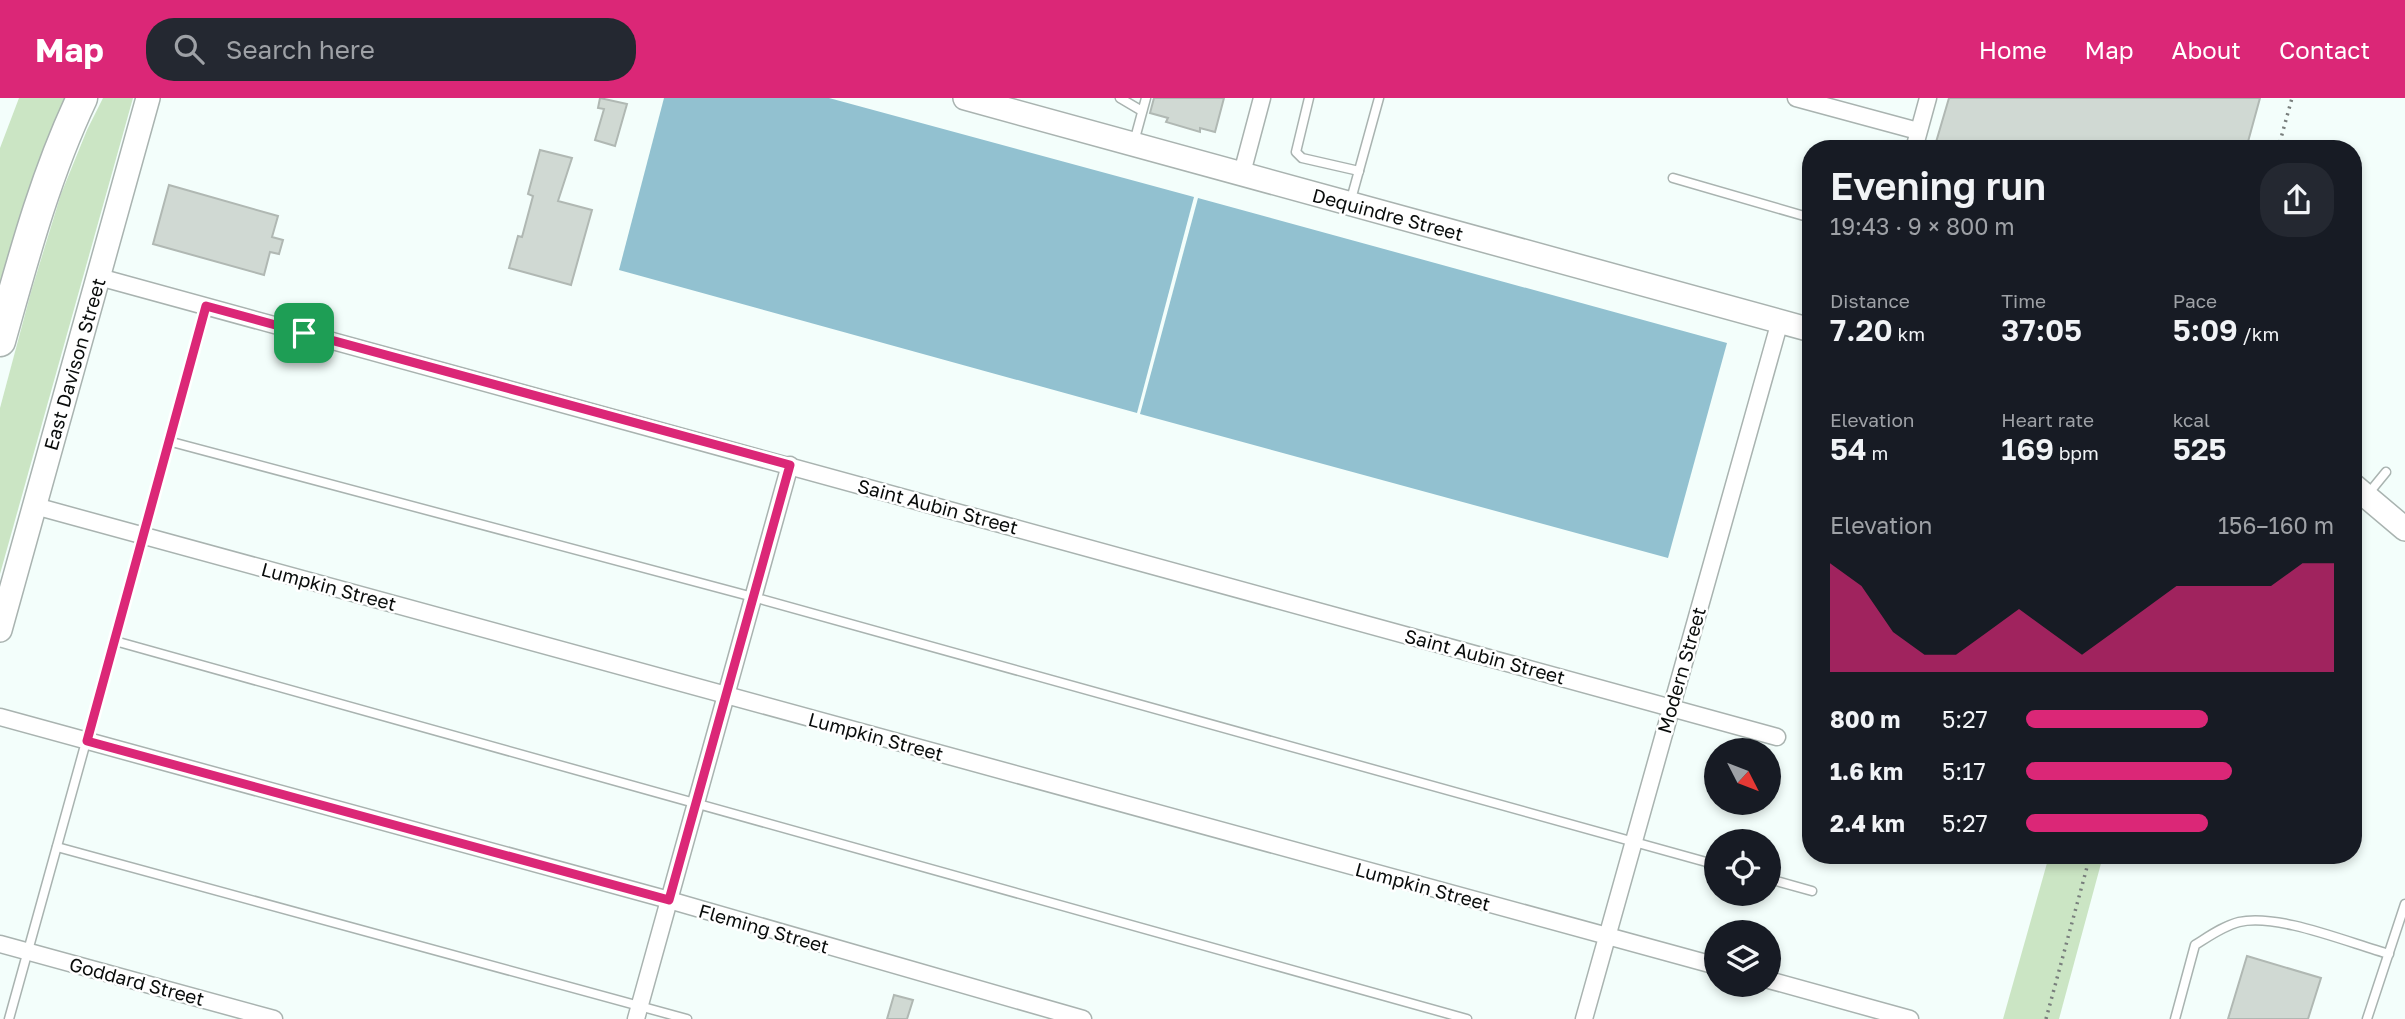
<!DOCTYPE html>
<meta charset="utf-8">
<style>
:root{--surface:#171b24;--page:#242831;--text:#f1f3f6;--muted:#9ea1a6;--accent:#db2777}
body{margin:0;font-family:"Golos Text",sans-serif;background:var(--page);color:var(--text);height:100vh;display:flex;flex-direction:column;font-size:26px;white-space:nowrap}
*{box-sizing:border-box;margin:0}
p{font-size:23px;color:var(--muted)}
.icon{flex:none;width:38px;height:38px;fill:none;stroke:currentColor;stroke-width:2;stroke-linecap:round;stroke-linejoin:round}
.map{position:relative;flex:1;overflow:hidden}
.drawer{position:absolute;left:1802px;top:42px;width:560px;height:724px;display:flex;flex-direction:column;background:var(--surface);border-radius:28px;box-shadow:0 4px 10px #0003}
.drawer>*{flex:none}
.needle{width:46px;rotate:132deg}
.controls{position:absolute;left:1704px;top:640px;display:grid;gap:14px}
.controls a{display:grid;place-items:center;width:77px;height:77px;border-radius:50%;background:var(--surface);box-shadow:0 4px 10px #0003;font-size:35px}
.pin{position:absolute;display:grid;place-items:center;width:60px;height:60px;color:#fff;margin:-30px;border-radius:14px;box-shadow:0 4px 10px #0006}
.round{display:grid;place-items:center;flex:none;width:74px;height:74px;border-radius:28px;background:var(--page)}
.headline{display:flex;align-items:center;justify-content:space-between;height:119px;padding:0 28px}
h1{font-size:38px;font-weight:600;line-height:52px}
.stats{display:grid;grid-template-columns:repeat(3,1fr);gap:10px;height:119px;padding:7px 28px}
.stats div{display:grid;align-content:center}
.stats b{font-size:30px;font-weight:600}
.stats small{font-size:19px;font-weight:400}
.stats p{font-size:19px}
.chart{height:196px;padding:14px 28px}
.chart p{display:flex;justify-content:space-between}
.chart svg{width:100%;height:126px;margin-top:7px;fill:var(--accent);opacity:.7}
ul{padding:0 28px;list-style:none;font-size:23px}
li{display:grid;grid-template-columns:112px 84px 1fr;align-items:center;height:52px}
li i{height:18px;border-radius:9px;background:var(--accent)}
header{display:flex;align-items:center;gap:42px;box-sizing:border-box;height:98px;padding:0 35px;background:var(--accent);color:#fff}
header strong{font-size:33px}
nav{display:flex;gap:38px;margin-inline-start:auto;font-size:24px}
.search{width:490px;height:63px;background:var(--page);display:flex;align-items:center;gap:18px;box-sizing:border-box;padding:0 24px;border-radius:28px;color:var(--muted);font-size:26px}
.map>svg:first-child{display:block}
.green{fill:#cbe5c4}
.water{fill:#92c1d0}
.building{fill:#d0d9d3;stroke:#b0b8b3;stroke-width:2}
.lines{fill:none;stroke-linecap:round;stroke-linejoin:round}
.lane-casing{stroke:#a9b3b0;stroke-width:11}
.street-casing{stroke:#a9b3b0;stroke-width:19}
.secondary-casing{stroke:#a9b3b0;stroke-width:26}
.highway-casing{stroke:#a9b3b0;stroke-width:33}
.path{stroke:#787e7c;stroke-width:3.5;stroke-dasharray:2 5;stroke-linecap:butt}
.lane{stroke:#fff;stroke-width:8}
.street{stroke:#fff;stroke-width:16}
.secondary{stroke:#fff;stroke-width:23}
.highway{stroke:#fff;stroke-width:30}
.route-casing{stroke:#fff;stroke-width:14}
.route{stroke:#db2777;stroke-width:9}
.labels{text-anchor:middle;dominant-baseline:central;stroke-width:5;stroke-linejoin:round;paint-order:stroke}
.street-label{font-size:19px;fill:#090c0b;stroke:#fff}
</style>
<header>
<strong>Map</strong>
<div class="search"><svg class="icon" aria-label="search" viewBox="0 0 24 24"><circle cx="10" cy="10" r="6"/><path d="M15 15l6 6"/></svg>Search here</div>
<nav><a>Home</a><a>Map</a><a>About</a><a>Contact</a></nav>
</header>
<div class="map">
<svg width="2405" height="921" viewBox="0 0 2405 921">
<rect width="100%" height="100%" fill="#f3fefb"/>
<g class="green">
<path d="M19,0H66C40,62 18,123 0,188V50Z"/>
<polygon points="103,0 133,0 0,476 0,310 31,194 61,96 87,32"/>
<polygon points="2049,758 2103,758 2059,921 2003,921"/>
</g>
<g class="water">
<polygon points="664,0 829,0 1194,99 1137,315 619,172"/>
<polygon points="1198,100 1727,245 1668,460 1140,316"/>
</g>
<g class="building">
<polygon points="600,0 627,6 615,48 595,42 604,11 598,10"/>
<polygon points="1154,0 1224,0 1215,34 1200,30 1200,34 1166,24 1168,20 1150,15"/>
<polygon points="1949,0 2260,0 2246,51 1934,51"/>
<polygon points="540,52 572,60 558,103 592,112 571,187 509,170 518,138 522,139 533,98 528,96"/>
<polygon points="169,87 278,118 272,139 283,142 279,156 270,154 264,177 153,146"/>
<polygon points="2247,858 2321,880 2308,921 2228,921"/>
<polygon points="894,897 913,902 907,921 887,921"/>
</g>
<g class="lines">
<g class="lane-casing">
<g id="lane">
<polyline points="1120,0 1142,13"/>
<polyline points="1309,0 1296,54 1302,60 1359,73"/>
<polyline points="1134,44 1146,0"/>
<polyline points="1673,80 1811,120"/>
<polyline points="1350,105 1379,0"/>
<polyline points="168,343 753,499 1717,767"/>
<polyline points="2368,396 2386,374"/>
<polyline points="115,543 1467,921"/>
<polyline points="57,749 687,921"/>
<polyline points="1769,781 1812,793"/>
<polyline points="9,921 207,208"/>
<path d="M2175,921L2195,847C2208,839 2223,828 2239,824C2278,815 2349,845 2389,856"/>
<polyline points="2367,921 2405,806"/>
</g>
</g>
<g class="street-casing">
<g id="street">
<polyline points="1796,0 1918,33"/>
<polyline points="1914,51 1928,0"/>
<polyline points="1242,75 1262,0"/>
<polyline points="99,179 1777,639"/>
<polyline points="35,408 1717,868"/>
<polyline points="0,619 669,802 1083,921"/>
<polyline points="0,846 274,921"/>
<polyline points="1769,882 1910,921"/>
<polyline points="636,921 790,367"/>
<polyline points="1584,921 1780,223"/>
</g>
</g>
<g class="secondary-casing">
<g id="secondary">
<polyline points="965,0 1811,232"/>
<polyline points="2354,388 2405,431"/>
<polyline points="0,532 148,0"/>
</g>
</g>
<g class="highway-casing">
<path id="highway" d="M0,243C23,161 45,78 82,0"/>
</g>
<g class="path">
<polyline points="2278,51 2292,0"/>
<polyline points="2046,921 2090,758"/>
</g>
<use href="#lane" class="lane"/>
<use href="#street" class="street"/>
<use href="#secondary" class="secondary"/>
<use href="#highway" class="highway"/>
</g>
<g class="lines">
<g class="route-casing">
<polygon id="route" points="206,208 790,367 669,802 87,643"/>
</g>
<use href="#route" class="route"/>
</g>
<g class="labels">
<g class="street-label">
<text transform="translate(1388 116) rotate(15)">Dequindre Street</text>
<text transform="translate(74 266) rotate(-74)">East Davison Street</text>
<text transform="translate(938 408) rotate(15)">Saint Aubin Street</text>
<text transform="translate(329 488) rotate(15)">Lumpkin Street</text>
<text transform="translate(1485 558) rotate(15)">Saint Aubin Street</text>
<text transform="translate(1681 572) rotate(-74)">Modern Street</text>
<text transform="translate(876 638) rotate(15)">Lumpkin Street</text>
<text transform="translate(1423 788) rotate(15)">Lumpkin Street</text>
<text transform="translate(764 830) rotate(16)">Fleming Street</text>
<text transform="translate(137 883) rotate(15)">Goddard Street</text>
</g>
</g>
</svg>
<div class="controls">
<a><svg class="needle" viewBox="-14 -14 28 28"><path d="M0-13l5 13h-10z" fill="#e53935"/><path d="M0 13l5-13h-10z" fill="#9ea1a6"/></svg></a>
<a><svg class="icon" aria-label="locate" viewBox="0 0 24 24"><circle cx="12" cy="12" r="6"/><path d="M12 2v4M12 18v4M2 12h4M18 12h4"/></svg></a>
<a><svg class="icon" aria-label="layers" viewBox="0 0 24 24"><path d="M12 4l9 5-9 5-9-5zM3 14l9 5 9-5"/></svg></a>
</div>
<div class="pin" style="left:304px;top:235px;background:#1e9e55"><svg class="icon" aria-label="arrive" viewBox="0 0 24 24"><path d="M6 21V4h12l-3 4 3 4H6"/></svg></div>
<section class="drawer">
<div class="headline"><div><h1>Evening run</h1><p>19:43 · 9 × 800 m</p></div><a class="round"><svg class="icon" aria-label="share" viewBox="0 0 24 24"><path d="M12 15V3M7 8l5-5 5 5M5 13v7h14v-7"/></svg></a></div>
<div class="stats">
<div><p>Distance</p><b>7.20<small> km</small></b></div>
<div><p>Time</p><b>37:05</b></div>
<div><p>Pace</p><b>5:09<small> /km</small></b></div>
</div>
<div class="stats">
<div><p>Elevation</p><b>54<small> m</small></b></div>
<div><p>Heart rate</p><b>169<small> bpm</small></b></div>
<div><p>kcal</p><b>525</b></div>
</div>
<div class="chart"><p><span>Elevation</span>156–160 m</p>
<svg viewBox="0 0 160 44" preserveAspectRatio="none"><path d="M0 44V6L10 14L20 30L30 38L40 38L50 30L60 22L70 30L80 38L90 30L100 22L110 14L120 14L130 14L140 14L150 6L160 6V44z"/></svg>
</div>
<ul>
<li><b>800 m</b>5:27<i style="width:59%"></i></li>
<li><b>1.6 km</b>5:17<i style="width:67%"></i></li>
<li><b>2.4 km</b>5:27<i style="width:59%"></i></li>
</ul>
</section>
</div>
